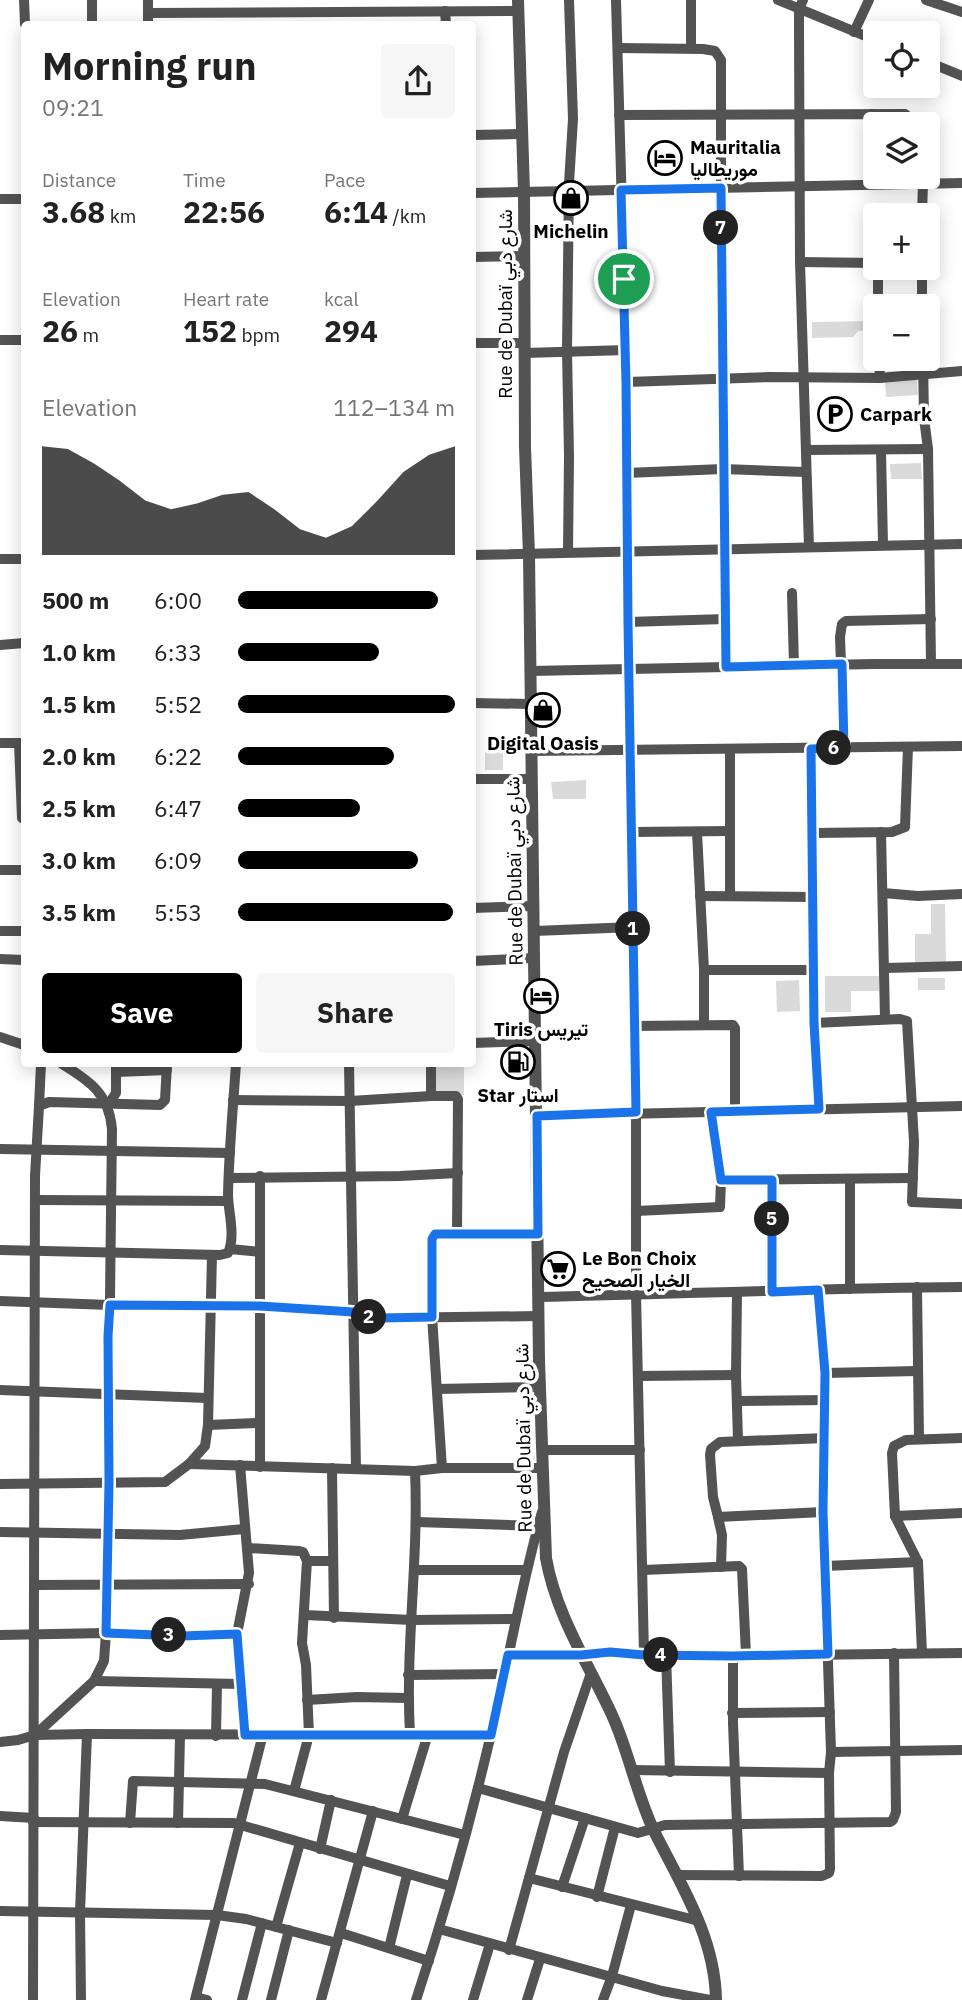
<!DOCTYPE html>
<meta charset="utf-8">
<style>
:root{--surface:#fff;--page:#f6f6f6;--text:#222;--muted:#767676;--accent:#000}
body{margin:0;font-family:"IBM Plex Sans",Vazirmatn,sans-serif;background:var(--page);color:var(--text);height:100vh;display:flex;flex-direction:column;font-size:26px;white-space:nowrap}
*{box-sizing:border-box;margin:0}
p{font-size:23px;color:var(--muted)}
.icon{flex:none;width:38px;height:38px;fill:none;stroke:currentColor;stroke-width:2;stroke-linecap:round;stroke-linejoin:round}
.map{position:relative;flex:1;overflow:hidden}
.drawer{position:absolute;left:21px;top:21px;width:455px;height:1046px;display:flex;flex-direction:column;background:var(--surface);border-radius:7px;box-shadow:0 4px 18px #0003}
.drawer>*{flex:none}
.fabs{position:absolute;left:863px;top:21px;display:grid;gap:14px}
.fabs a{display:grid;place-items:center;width:77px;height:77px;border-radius:7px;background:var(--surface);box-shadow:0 4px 18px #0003;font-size:35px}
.pin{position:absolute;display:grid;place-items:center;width:60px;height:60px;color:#fff;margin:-30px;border:4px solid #fff;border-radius:50%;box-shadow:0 2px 7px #0007}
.km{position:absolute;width:35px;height:35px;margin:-18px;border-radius:50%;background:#222;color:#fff;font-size:19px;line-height:35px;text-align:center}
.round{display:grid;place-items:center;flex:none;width:74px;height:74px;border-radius:7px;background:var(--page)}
.head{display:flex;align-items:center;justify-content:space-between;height:119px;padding:0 21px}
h1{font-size:38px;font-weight:700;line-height:52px}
.figures{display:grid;grid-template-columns:repeat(3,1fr);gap:10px;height:119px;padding:7px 21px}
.figures div{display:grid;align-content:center}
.figures b{font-size:30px;font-weight:700}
.figures small{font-size:19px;font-weight:400}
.figures p{font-size:19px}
.chart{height:196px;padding:14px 21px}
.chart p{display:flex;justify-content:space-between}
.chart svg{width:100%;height:126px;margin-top:7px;fill:var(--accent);opacity:.7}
.primary-button{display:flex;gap:14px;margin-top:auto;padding:14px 21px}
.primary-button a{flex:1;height:80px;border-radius:7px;background:var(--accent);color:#fff;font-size:28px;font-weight:700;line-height:80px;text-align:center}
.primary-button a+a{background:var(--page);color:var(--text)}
ul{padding:0 21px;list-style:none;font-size:23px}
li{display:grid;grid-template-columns:112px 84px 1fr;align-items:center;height:52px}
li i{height:18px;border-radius:9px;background:var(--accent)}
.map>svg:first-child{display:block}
.green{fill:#dadada}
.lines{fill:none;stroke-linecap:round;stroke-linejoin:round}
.minor{stroke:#535353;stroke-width:10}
.tertiary{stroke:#535353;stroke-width:12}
.route-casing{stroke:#fff;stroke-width:14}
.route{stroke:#1a73e8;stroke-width:9}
.labels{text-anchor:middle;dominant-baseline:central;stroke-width:7;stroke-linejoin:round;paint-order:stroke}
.poi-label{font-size:19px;font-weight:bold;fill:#000;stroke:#fff}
.street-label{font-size:19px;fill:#000;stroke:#fff}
</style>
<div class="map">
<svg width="962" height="2000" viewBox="0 0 962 2000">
<rect width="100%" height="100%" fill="#fff"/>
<g class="green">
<polygon points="872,321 873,331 858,331 853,337 812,338 812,322"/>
<polygon points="917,379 918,395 886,397 885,381"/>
<polygon points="921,463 922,479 891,479 890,464"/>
<rect x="485" y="749" width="18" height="21"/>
<polygon points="586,780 586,799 553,799 551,782"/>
<polygon points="931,904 945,904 946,964 915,964 915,934 931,934"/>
<polygon points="825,976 879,976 879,991 851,991 851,1012 825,1012"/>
<rect x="918" y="978" width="27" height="12"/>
<polygon points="799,980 800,1011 777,1012 776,981"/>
<polygon points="431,1064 464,1064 464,1095 433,1096"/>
</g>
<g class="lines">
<g class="minor">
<polyline points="24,0 25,24"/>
<polyline points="92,0 92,24"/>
<polyline points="148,0 148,24"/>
<polyline points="616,0 627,382 628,622 636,1112 636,1293 644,1655"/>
<polyline points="691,0 691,48"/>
<polyline points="778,0 875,40"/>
<polyline points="803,0 799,9 799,30 800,262 809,547"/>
<polyline points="926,0 962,12"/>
<polyline points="445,11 446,24"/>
<polyline points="148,13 518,11"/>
<polyline points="854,32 869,0"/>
<polyline points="618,48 703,49 715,51 721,60 721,272 726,667"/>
<polyline points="928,62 962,76"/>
<polyline points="619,115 905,114 911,119 911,124"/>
<polyline points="472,135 522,134"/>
<polyline points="872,184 872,114"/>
<polyline points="472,193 962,183"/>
<polyline points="0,199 24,199"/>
<polyline points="922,215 923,183"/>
<polyline points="472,257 524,256"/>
<polyline points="800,262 875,263"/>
<polyline points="878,268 878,306"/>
<polyline points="922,268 922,306"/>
<polyline points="0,340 24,340"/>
<polyline points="472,343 525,343"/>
<polyline points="525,353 626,350"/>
<polyline points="879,359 880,378"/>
<polyline points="923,359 924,418 928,449 931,664"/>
<polyline points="627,382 769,377 880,378 962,371"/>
<polyline points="806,450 928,449"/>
<polyline points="881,451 883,545"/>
<polyline points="626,473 723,469 805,472"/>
<polyline points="568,552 569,456 567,350 569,183 573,119 569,0"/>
<polyline points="472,555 962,544"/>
<polyline points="0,559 24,559"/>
<polyline points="792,593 794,666"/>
<polyline points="628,622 725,619"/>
<polyline points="0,645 24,643"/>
<polyline points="531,671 874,664 962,664"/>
<polyline points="472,703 531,704"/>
<polyline points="0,743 24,743"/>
<polyline points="19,743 22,818"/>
<polyline points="844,748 840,637 842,624 846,621 931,619"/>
<polyline points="730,749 730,896"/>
<polyline points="812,749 814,1023 819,1109"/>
<polyline points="531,751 962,746"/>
<polyline points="472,779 532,779"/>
<polyline points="632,832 730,831"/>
<polyline points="697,832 704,970 704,1025"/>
<polyline points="881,832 885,1019"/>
<polyline points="814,833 892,832 905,827 908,747"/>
<polyline points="0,870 24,870"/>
<polyline points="883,893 918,896 962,894"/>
<polyline points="700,896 813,897"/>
<polyline points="472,908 534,906"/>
<polyline points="0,931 24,931"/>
<polyline points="535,931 633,927"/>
<polyline points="0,959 24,960"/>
<polyline points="472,961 535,958"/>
<polyline points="885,968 962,966"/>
<polyline points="704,970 814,970"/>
<polyline points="814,1023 900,1019 907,1021 914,1142 912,1202 962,1204"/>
<polyline points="634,1026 733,1025 735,1028 735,1111"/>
<polyline points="0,1037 24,1045"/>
<polyline points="472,1043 536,1041"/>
<polyline points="349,1064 356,1468"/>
<polyline points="431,1064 431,1096"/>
<polyline points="116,1072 167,1070"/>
<polyline points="233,1100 350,1101 431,1096 456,1096 458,1099 457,1234"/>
<polyline points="108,1105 116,1093 116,1064"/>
<polyline points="39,1106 41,1064"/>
<polyline points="537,1116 962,1106"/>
<polyline points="0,1149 230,1153"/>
<polyline points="229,1178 400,1176 458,1173"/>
<polyline points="721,1180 913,1178"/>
<polyline points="772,1180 772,1292"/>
<polyline points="35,1200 228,1201"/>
<polyline points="636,1211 720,1207 721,1180 711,1112"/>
<polyline points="230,1249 260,1252"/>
<path d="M0,1250L220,1255L228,1253C236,1235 228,1212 228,1194C229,1151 233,1107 236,1064"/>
<polyline points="917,1287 919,1439"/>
<polyline points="850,1289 850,1179"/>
<polyline points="737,1292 736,1375 738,1440"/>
<path d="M539,1297C680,1294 821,1288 962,1287"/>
<polyline points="0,1301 110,1305 260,1306 353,1313 381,1318 539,1316"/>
<polyline points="825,1373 918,1371"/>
<polyline points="638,1376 736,1375"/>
<polyline points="437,1389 540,1387"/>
<polyline points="0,1390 207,1398"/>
<polyline points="737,1401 825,1400"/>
<polyline points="208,1425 259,1423"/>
<polyline points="542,1450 640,1450"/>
<polyline points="189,1464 415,1471 442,1468 542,1468"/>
<polyline points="240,1465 249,1573 237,1634 245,1735"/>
<polyline points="260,1467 260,1176"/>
<polyline points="332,1468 334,1618"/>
<polyline points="442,1468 432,1316 433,1237 437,1234 538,1234"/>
<polyline points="0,1484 165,1482 189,1464 205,1446 208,1425 212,1255"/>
<polyline points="823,1512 718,1517 713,1497 710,1455 711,1449 720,1442 826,1438"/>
<polyline points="895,1516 962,1513"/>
<polyline points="718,1517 722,1535 721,1567"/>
<polyline points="417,1522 538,1526"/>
<polyline points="0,1532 180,1535 244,1529"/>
<polyline points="248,1548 299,1551 303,1552 307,1561 302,1643 306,1665 309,1735 294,1791"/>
<polyline points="307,1561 333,1561"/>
<polyline points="825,1566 918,1562"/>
<polyline points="414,1570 526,1570"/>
<polyline points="643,1570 739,1566 742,1569 746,1655"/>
<polyline points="34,1585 249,1584"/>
<polyline points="305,1615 412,1620 515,1619"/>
<polyline points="0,1635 106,1633 182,1636 237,1634"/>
<polyline points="922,1653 918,1562 895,1516 892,1453 894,1446 906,1440 962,1438"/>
<polyline points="508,1655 609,1652 644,1655 733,1656 962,1653"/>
<polyline points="666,1655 670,1772"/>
<polyline points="733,1656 733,1723 739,1876"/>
<polyline points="408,1675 505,1674"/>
<polyline points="94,1681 241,1684"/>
<polyline points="307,1700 357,1697 408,1698"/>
<polyline points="732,1713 830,1712"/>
<path d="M410,1734C405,1646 419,1559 415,1471"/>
<path d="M35,1735L94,1681L104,1661L106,1633L112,1129C109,1094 90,1081 62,1064"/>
<polyline points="216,1736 217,1684"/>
<polyline points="0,1742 18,1740 35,1735 87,1734 491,1735"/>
<polyline points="831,1752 962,1750"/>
<polyline points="631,1770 829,1773"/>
<polyline points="478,1788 638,1833 665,1825 890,1822 893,1820 896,1812 894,1653"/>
<polyline points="0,1816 34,1818"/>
<polyline points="402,1819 428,1734"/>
<polyline points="33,1822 234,1823 450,1886"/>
<polyline points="130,1823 133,1781 265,1784 465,1835"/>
<polyline points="178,1823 180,1736"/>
<polyline points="320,1849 331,1800"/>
<polyline points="677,1875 822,1876 829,1873 830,1869 829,1773 831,1752 823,1512 825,1373 818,1290"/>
<polyline points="529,1878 699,1921"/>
<polyline points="562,1887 585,1818"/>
<polyline points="597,1897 615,1827"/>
<polyline points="0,1911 217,1915 246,1919 337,1943"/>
<polyline points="276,1927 300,1843"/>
<polyline points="439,1929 662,1991 710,2000"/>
<polyline points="341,1933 429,1961"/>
<polyline points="389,1948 407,1875"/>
<polyline points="509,1950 564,1752 591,1673"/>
<polyline points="196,1997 207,2000"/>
<polyline points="33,2000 35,1176 39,1106 49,1102 160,1105 165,1100 167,1064"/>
<polyline points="81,2000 80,1912 87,1734"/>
<polyline points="195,2000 263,1734"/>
<polyline points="242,2000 262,1923"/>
<polyline points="271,2000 289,1930"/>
<polyline points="321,2000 373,1811"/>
<path d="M416,2000C445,1913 470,1824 491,1734C509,1660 521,1585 542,1512"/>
<polyline points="473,2000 490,1944"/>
<polyline points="527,2000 540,1959"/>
<polyline points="603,2000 612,1976 631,1905"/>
</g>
<path class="tertiary" d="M518,0L524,192L525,447L529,555L539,1361L546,1558C556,1615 588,1663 612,1715C629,1752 636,1793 654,1831C681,1885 715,1937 716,2000"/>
</g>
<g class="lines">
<g class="route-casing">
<polygon id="route" points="721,188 726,667 842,664 844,748 811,749 814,1023 819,1109 711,1112 721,1180 772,1180 772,1292 818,1290 825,1373 823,1512 828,1654 733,1656 644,1655 610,1652 581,1655 508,1655 491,1735 245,1735 237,1634 182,1636 106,1633 109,1483 108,1336 110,1305 260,1306 353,1312 381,1318 432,1317 432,1239 435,1234 538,1234 537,1116 636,1112 628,622 626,382 621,190"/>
</g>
<use href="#route" class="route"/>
</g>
<defs>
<g id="hotel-ring" transform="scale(1.75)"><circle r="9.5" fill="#fff" stroke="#000" stroke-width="1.5"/><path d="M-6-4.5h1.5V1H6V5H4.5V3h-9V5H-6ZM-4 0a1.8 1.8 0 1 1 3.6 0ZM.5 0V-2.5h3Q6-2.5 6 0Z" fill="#000"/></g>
<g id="shop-ring" transform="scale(1.75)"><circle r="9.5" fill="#fff" stroke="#000" stroke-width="1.5"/><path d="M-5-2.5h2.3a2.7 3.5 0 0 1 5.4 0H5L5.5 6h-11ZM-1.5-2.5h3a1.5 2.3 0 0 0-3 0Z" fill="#000"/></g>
<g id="parking-ring" transform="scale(1.75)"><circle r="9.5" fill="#fff" stroke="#000" stroke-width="1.5"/><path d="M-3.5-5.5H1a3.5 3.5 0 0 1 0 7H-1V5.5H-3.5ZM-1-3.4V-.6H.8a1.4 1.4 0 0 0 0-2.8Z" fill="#000"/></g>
<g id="fuel-ring" transform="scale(1.75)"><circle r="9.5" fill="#fff" stroke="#000" stroke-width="1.5"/><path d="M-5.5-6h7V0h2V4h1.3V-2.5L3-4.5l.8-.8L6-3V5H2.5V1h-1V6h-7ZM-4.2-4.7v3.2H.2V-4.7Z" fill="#000"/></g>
<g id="supermarket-ring" transform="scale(1.75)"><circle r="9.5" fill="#fff" stroke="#000" stroke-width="1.5"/><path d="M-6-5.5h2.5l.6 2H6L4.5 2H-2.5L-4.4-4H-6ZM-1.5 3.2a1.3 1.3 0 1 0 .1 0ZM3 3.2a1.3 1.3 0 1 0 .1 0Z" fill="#000"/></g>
</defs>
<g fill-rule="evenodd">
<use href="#hotel-ring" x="665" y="158"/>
<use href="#shop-ring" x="571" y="198"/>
<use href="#parking-ring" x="835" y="414"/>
<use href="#shop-ring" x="543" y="710"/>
<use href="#hotel-ring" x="541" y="996"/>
<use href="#fuel-ring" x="518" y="1062"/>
<use href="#supermarket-ring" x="558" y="1269"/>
</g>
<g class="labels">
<g class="poi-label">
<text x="690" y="147" text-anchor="start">Mauritalia<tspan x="690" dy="22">موريطاليا</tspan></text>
<text x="571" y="231">Michelin</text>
<text x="860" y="414" text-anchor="start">Carpark</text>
<text x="543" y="743">Digital Oasis</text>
<text x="541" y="1029">Tiris تيريس</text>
<text x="518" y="1095">Star استار</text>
<text x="582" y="1258" text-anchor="start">Le Bon Choix<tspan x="582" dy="22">الخيار الصحيح</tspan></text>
</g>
<g class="street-label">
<text transform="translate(505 304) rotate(-90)">Rue de Dubaï شارع دبي</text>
<text transform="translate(514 871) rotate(-91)">Rue de Dubaï شارع دبي</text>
<text transform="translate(523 1438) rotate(-91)">Rue de Dubaï شارع دبي</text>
</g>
</g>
</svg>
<div class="fabs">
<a><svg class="icon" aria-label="locate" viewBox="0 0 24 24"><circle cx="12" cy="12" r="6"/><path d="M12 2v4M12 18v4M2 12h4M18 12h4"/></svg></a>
<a><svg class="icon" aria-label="layers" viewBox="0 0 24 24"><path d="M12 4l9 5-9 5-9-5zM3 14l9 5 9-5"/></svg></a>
<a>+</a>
<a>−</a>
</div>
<div class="pin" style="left:624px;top:279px;background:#1e9e55"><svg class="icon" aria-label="arrive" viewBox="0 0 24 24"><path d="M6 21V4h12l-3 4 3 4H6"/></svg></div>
<b class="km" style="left:633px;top:929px">1</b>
<b class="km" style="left:369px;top:1317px">2</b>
<b class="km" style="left:169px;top:1635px">3</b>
<b class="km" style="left:661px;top:1655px">4</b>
<b class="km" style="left:772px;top:1219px">5</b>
<b class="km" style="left:834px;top:748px">6</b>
<b class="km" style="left:721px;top:228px">7</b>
<section class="drawer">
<div class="head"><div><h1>Morning run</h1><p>09:21</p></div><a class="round"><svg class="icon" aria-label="share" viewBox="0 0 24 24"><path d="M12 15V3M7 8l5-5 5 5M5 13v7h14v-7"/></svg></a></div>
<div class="figures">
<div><p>Distance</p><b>3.68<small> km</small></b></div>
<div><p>Time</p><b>22:56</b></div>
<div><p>Pace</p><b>6:14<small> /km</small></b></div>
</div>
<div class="figures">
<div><p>Elevation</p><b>26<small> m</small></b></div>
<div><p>Heart rate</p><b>152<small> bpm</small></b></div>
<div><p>kcal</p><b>294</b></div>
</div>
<div class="chart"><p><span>Elevation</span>112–134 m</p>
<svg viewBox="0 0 160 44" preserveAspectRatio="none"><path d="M0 44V6L10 7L20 12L30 18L40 25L50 28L60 26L70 23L80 22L90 28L100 35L110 38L120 34L130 25L140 15L150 9L160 6V44z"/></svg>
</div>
<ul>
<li><b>500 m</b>6:00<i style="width:92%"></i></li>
<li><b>1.0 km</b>6:33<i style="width:65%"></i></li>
<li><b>1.5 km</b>5:52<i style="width:100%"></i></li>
<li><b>2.0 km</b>6:22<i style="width:72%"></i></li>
<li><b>2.5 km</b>6:47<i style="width:56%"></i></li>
<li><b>3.0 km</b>6:09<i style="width:83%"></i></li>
<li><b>3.5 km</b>5:53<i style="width:99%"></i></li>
</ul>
<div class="primary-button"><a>Save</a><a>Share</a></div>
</section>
</div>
